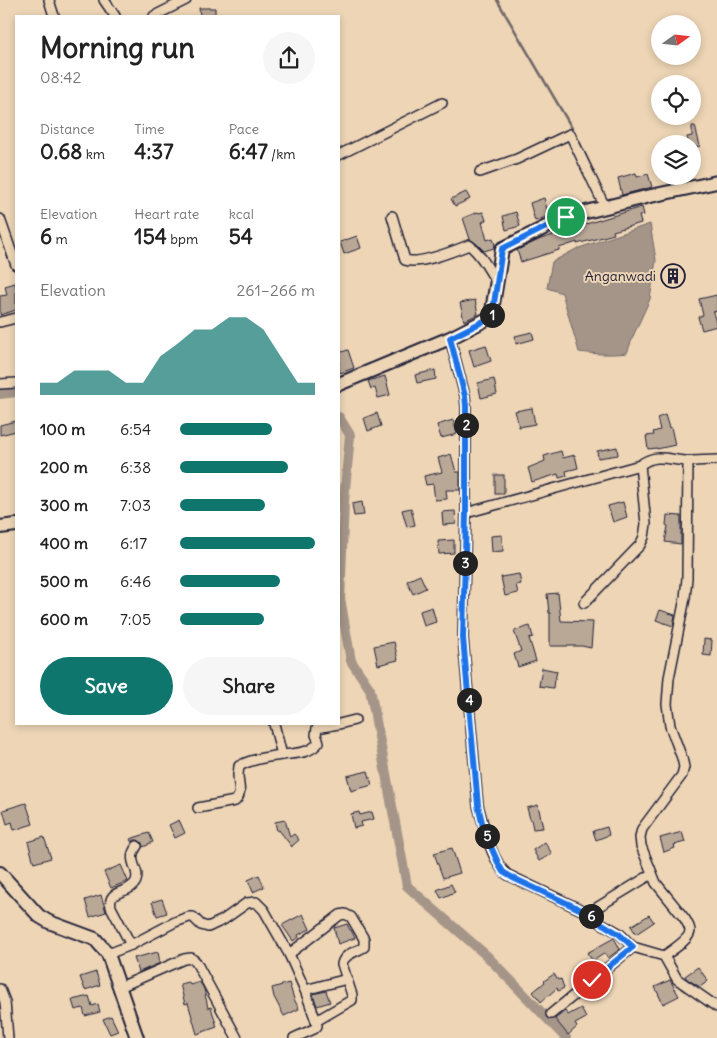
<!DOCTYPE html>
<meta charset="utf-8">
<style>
:root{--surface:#fff;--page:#f6f6f6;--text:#222;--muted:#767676;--accent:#0f766e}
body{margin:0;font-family:Delius,sans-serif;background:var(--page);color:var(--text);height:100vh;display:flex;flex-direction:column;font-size:19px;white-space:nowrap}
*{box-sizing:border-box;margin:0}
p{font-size:16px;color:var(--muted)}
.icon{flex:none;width:28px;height:28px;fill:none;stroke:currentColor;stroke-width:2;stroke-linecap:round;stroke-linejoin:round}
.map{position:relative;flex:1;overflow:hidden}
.details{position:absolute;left:15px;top:15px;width:325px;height:710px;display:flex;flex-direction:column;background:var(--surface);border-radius:0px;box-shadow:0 2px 8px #0003}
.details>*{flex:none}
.needle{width:32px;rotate:75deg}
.buttons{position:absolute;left:651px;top:15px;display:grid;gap:10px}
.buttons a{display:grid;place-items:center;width:50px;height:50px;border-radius:50%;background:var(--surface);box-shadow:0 2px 8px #0003;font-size:25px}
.pin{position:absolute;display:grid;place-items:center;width:42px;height:42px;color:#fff;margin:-21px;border:2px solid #fff;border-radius:50%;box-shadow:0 1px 5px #0007}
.km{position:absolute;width:25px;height:25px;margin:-12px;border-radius:50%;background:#222;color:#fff;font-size:14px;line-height:25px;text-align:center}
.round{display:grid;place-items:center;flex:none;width:52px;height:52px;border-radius:26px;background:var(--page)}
.head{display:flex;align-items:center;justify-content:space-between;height:85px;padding:0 25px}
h1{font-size:28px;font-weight:800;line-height:38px}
.figures{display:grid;grid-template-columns:repeat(3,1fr);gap:8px;height:85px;padding:5px 25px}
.figures div{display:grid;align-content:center}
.figures b{font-size:21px;font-weight:800}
.figures small{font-size:14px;font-weight:400}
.figures p{font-size:14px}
.chart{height:140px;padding:10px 25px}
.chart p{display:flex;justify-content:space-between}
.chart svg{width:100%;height:90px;margin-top:5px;fill:var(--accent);opacity:.7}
.button{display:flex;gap:10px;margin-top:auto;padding:10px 25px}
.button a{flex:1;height:58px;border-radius:30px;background:var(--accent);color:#fff;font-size:20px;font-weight:800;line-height:58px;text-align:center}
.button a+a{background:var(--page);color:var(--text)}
ul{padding:0 25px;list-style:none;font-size:16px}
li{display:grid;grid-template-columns:80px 60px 1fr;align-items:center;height:38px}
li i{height:12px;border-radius:6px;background:var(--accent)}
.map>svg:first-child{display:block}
.water{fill:#a59589;stroke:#71676a}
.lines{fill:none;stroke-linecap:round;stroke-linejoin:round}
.stream{stroke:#71676a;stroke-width:2.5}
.canal{stroke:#a59589;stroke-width:10}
.building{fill:#baa897;stroke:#22223b}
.street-casing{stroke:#22223b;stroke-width:12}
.secondary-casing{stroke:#22223b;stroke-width:16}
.street{stroke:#edd5b5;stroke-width:9}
.secondary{stroke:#edd5b5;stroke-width:12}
.route-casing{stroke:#fff;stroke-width:10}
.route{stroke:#1a73e8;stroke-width:6}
.labels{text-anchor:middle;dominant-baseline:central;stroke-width:4;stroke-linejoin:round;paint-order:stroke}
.poi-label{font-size:14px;fill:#22223b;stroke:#edd5b5;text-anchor:end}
</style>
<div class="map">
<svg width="717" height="1038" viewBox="0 0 717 1038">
<rect width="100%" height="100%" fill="#edd5b5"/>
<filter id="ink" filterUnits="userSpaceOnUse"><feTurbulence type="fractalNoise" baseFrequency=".02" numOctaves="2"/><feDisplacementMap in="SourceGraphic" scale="10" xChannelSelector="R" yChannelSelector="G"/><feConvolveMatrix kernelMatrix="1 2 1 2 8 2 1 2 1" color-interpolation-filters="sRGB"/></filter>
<g filter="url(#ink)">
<path class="water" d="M650,224L656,260L650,299L634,334L627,353C611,355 595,354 579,352L562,293L547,288L552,262L576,249Z"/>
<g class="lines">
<polyline class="stream" points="497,0 576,135 594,173"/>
<g class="canal">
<polyline points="0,394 16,392"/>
<polyline points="339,417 350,435 344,501 340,598 351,661 370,689 407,886 487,956 566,1038"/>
</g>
</g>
<g class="building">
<polygon points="199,8 215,8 215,16 200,16"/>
<polygon points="692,126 695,126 700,146 692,148 692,144 689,144 687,137 692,136"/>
<polygon points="636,173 637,177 648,174 652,187 622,195 618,178"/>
<polygon points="466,192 470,199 455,206 451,199"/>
<polygon points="544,198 549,216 535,221 530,203"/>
<polygon points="642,207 644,215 639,216 641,223 613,231 614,234 577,244 577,242 559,248 559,250 521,262 517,250 541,239 573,229 573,228"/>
<polygon points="478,212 479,213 483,212 486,220 482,222 487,240 493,238 495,245 494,248 484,251 477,244 470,239 463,218"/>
<polygon points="516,212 520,226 506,230 503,216"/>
<polygon points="357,236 361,248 344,254 340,242"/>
<polygon points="674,265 681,282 669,286 666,270"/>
<polygon points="15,283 16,288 16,310 0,315 0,296 7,295 5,286"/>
<polygon points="717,295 717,311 713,312 717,326 702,330 698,317 703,315 699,299"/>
<polygon points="475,300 478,314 464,321 460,303"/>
<polygon points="532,332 534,339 516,344 515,336"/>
<polygon points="486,345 491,361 474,367 469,350"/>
<polygon points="348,350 354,368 340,373 339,368 339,353"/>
<polygon points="435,370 436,379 417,383 415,375"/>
<polygon points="385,376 390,395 378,398 375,388 371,389 368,381"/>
<polygon points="494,379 497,394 481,398 478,383"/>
<polygon points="532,408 535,424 519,427 515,411"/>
<polygon points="377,413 381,426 368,431 364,418"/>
<polygon points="665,415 669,428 671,427 675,445 657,449 657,448 648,449 646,436 654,435 653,432 660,430 657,418"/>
<polygon points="453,420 457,434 441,438 437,425"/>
<polygon points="16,421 16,431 0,435 0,425"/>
<polygon points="617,447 618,455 598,458 597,451"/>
<polygon points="561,451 563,458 575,455 578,468 566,471 567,476 559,478 558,474 532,482 528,468 545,461 544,456"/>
<polygon points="451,454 456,472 460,472 460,490 446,490 447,499 435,500 433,484 426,485 424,476 442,472 438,458"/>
<rect x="495" y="475" width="9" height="19"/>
<polygon points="362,502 364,515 354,516 352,504"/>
<polygon points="623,502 627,517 613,522 608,506"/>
<polygon points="411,508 415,525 407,527 402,510"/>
<polygon points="455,511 456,524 443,525 442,512"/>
<polygon points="667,515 681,516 681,544 665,542 668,526 666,525"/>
<polygon points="502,535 503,551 492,552 491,536"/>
<polygon points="454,540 454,553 439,554 438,541"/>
<polygon points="519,574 521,584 516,585 518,593 505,596 501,577"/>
<polygon points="420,575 426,588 413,594 407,581"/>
<polygon points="558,593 561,621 593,622 591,648 582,646 550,646 550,613 549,613 547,594"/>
<polygon points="432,607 436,622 424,626 420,611"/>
<polygon points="660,610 675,615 673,626 656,620"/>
<polygon points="530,626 533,637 529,638 536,661 518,667 514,654 521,651 514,631"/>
<polygon points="704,639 712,640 711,656 703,655"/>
<polygon points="394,642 398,660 378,665 374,646"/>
<polygon points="542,668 557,671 555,680 554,679 553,688 539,686"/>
<polygon points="368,771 372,785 351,791 347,776"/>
<polygon points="26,803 33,824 14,830 12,822 7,824 3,810"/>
<polygon points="538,805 543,828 533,829 531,819 530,819 527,808"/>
<polygon points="359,812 360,815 372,812 374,819 361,822 362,826 354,828 351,814"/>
<polygon points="179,820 185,833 175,838 169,825"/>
<polygon points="285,820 290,837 294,834 299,840 292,846 292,847 279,830 277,831 275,822"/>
<polygon points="607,827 609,835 596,840 593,831"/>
<polygon points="682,832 685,842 674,845 675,848 664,852 660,838"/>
<polygon points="149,833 153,842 148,844 148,845 143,847 142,843 138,840 134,840 132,843 130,839"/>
<polygon points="44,837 51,858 34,863 28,842"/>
<polygon points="545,842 552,854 539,861 533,850"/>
<polygon points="452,848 460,873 443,878 434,853"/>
<polygon points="121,865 128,881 111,888 104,872"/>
<polygon points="259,875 264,887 253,892 248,880"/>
<polygon points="451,884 455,892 441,898 437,890"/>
<polygon points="101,895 106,912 90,917 85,900"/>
<polygon points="162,899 167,913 157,916 152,902"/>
<polygon points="303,914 310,929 298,935 299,937 293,941 282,925"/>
<polygon points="649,915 654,922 636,934 631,926"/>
<polygon points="347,924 350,930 351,930 355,938 338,944 334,928"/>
<polygon points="614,938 620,949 608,958 605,953 593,961 587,953"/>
<polygon points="158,952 160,963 139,972 134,958"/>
<polygon points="698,967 708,981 700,987 687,979 685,976"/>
<polygon points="96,972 100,985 85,990 80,977"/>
<polygon points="554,974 558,980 561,979 564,988 558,991 557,988 541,1002 533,992 545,982 544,981"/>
<polygon points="670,980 679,996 663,1004 655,987"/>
<polygon points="189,982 190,985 200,982 204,989 208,1008 211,1007 217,1027 197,1034 188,1003 185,1004 180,984"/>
<polygon points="289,983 294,999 299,1009 284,1016 274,997 272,988"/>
<polygon points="326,991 330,1002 317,1006 313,994"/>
<polygon points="89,996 92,1006 98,1004 100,1012 85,1016 83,1008 75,1010 72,1000"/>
<polygon points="581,1008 586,1018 575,1024 577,1027 568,1035 555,1019 565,1011 568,1015"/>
<polygon points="111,1016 118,1031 110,1034 103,1019"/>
</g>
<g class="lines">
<g class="street-casing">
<g id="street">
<polyline points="49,0 54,16"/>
<polyline points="104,0 115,16"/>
<polyline points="154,16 186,0"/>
<polyline points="339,155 442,103"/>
<polyline points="480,172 517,159 570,134 605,207"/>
<path d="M392,216L405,260C419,265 454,251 469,245C481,254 489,270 497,283"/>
<polyline points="0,219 16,265"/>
<polyline points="0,322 16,318"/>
<path d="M450,338L465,396L466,406V513L463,638L478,805C483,824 492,863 508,875L588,913L601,923L619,933L633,947L664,956L677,979L717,1007"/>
<polyline points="0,384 16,383"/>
<path d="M466,513L640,465C657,452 671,461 689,461C698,461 708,460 717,460"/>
<polyline points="584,603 640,545 644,537 646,524 640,465"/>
<polyline points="339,724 355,720"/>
<path d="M282,755C296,753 310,754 319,742L316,735L317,728L338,724"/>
<path d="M198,808L235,801C243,794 238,785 238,775C238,772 239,769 239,766C252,759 268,757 282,755L274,724"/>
<polyline points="588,913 652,874"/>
<path d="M131,945L111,907C107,888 130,895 136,881C141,869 125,861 137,846"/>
<polyline points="108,954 131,945 175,922 189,917 193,917 201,925 208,927 223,920 247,903 256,902 264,910 289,954 305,990 316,1021 317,1026 314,1029 294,1038"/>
<path d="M289,954L340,915L345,914L351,917L364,939V947C356,952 344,954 342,964L352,995V1000L316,1021"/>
<path d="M664,956C671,951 690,939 690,931C690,927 687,923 685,919L656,883L641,846L640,837L642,829L682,775L684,767L682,758L670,726L667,704L669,678L685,598L687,578L688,461"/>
<polyline points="120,987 184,959 191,958 196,962 237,1038"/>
<polyline points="0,989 5,1002 8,1038"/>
<polyline points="305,990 347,979"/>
<polyline points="551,1014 633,947"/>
</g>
</g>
<g class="secondary-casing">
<g id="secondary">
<polyline points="339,384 450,338 491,317 502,249 566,217 646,197 717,182"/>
<polyline points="0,527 16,525"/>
<polyline points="0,873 39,916 49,922 95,939 108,954 137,1038"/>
</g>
</g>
<use href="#street" class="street"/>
<use href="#secondary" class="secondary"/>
</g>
</g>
<g class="lines" filter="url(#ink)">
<g class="route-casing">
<polyline id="route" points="566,217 502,249 492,317 450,338 465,396 466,406 466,513 463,638 478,805 484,831 499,865 503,872 513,878 588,913 601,923 619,934 633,947 592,980"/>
</g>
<use href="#route" class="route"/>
</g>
<defs>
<g id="building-ring" transform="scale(1.25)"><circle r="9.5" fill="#edd5b5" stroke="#22223b" stroke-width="1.5"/><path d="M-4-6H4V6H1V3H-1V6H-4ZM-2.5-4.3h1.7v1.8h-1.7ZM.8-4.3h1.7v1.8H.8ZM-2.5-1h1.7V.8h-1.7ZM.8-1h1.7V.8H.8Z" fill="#22223b"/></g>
</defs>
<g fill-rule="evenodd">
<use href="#building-ring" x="673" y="276"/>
</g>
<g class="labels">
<g class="poi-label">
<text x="656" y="276">Anganwadi</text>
</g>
</g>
</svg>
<div class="buttons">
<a><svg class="needle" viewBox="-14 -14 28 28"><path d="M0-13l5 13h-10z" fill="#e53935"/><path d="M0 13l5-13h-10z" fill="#767676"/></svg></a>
<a><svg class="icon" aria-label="locate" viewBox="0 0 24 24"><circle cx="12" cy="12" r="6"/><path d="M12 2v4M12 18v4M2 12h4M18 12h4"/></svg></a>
<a><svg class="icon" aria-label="layers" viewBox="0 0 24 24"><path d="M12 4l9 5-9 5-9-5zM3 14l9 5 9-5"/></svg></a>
</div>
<div class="pin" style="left:566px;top:217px;background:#1e9e55"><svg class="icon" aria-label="arrive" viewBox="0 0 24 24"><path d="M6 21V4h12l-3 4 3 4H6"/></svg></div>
<div class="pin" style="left:592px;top:980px;background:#d93025"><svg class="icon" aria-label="check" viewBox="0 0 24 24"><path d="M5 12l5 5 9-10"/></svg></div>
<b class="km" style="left:492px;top:315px">1</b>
<b class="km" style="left:466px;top:425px">2</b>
<b class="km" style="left:465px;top:563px">3</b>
<b class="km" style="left:469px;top:700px">4</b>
<b class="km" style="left:487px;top:836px">5</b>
<b class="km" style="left:591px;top:916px">6</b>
<section class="details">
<div class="head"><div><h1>Morning run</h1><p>08:42</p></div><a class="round"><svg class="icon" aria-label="share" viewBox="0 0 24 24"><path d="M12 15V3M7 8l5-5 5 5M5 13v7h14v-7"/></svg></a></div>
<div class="figures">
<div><p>Distance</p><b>0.68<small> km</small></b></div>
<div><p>Time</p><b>4:37</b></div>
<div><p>Pace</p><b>6:47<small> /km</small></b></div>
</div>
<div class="figures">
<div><p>Elevation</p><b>6<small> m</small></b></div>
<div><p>Heart rate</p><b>154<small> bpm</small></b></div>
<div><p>kcal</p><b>54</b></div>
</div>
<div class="chart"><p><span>Elevation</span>261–266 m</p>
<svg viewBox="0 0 160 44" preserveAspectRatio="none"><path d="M0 44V38L10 38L20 32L30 32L40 32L50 38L60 38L70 25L80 19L90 12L100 12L110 6L120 6L130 12L140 25L150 38L160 38V44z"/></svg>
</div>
<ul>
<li><b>100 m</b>6:54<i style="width:68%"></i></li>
<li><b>200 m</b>6:38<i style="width:80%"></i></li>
<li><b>300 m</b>7:03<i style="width:63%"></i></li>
<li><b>400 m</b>6:17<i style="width:100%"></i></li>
<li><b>500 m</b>6:46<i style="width:74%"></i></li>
<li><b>600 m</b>7:05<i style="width:62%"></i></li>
</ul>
<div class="button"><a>Save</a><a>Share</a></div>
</section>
</div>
